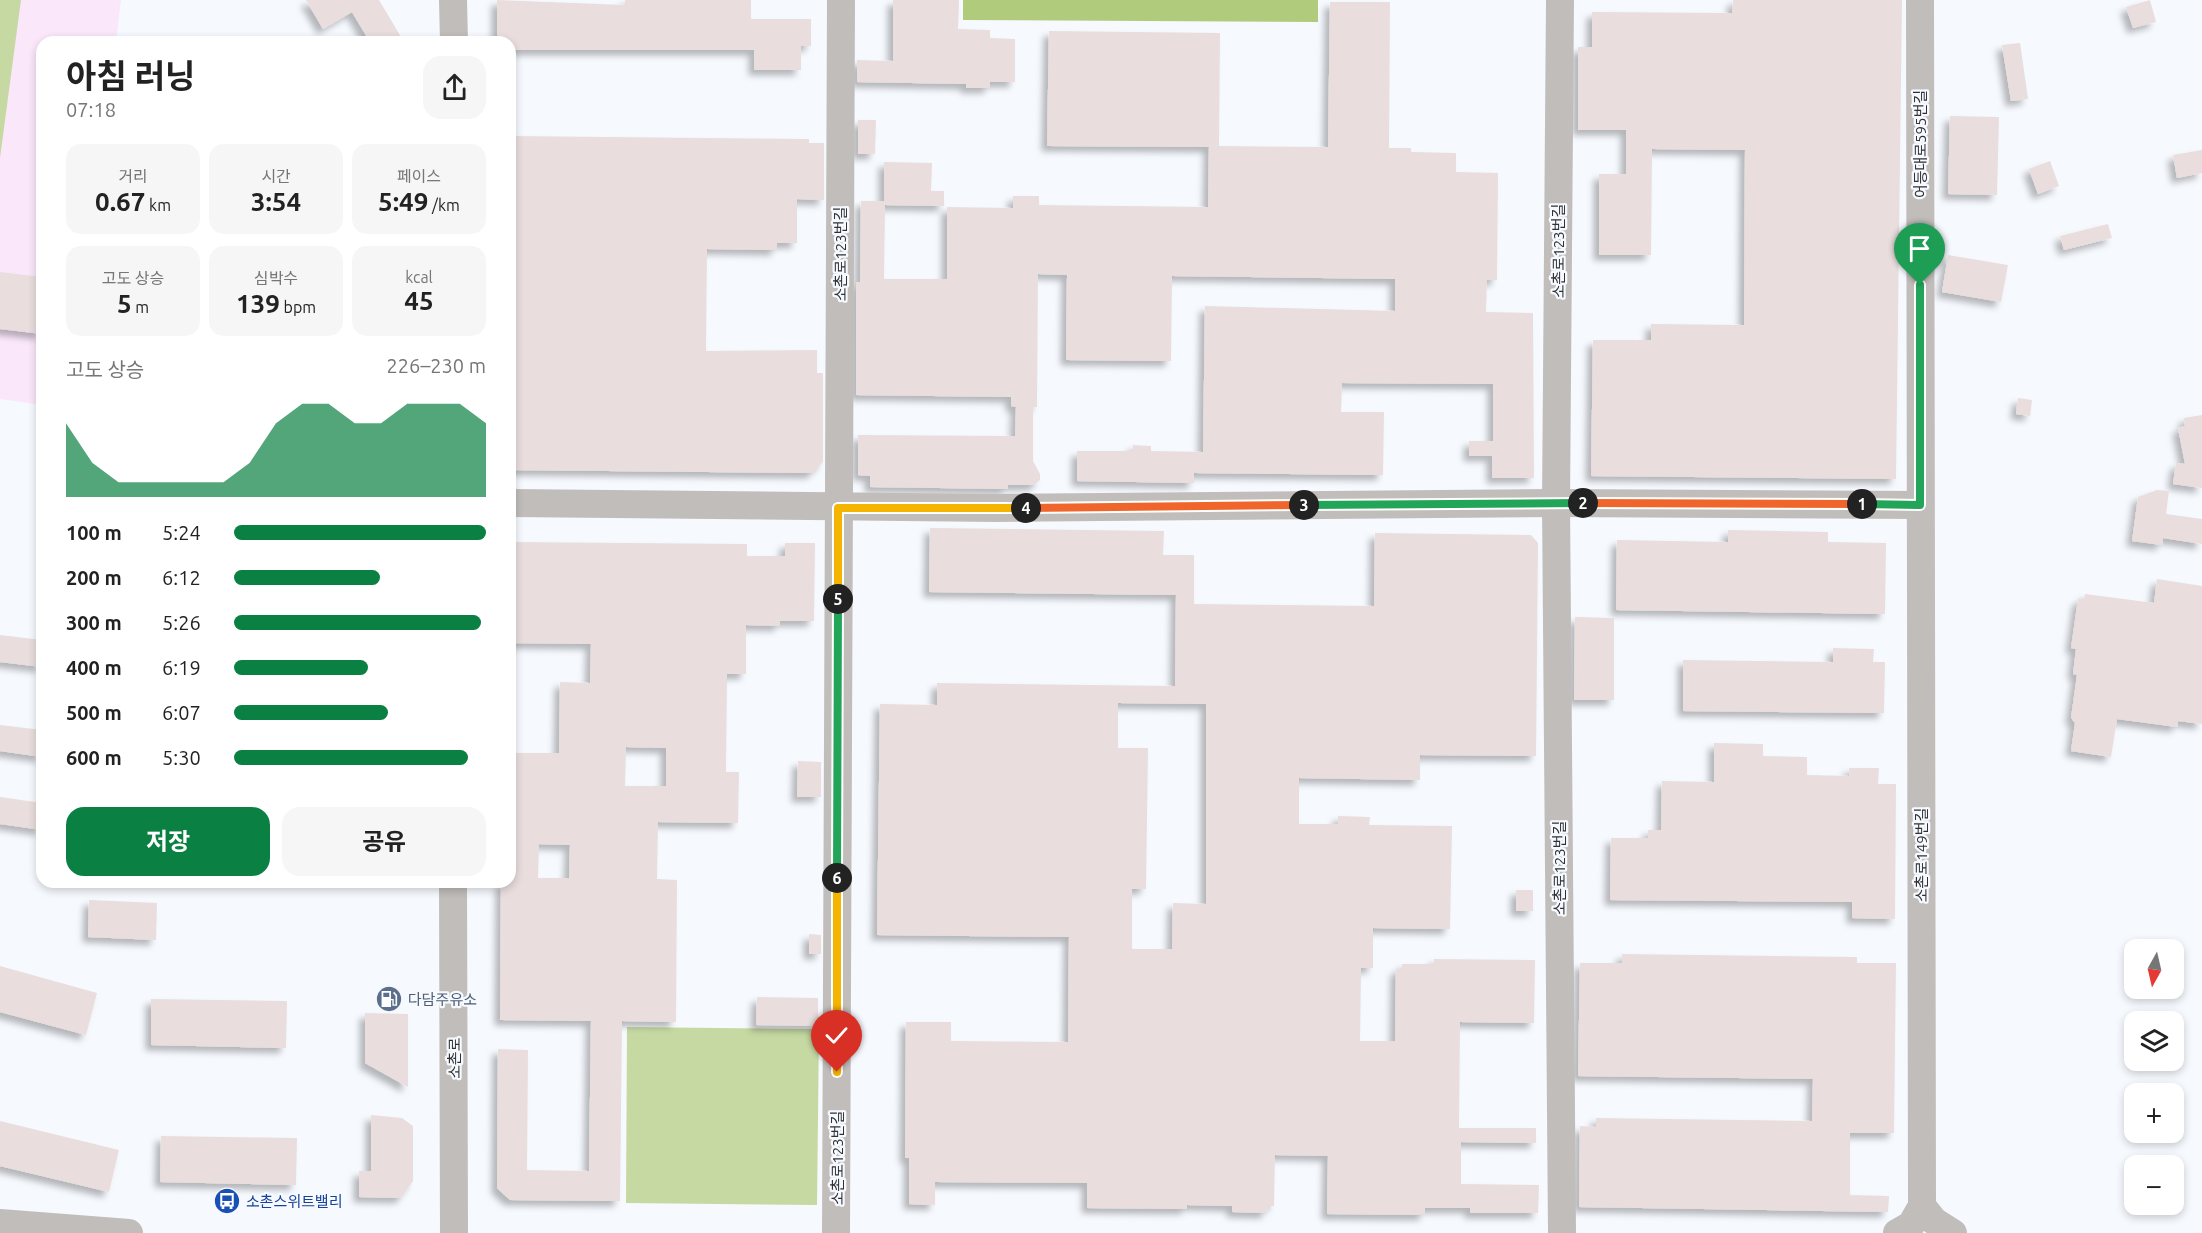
<!DOCTYPE html>
<html lang="ko">
<meta charset="utf-8">
<style>
:root{--surface:#fff;--page:#f6f6f6;--text:#222;--muted:#767676;--accent:#0b8043}
body{margin:0;font-family:Ubuntu,"Noto Sans KR",sans-serif;background:var(--page);color:var(--text);height:100vh;display:flex;flex-direction:column;font-size:22px;white-space:nowrap}
*{box-sizing:border-box;margin:0}
p{font-size:20px;color:var(--muted)}
.icon{flex:none;width:33px;height:33px;fill:none;stroke:currentColor;stroke-width:2;stroke-linecap:round;stroke-linejoin:round}
.map{position:relative;flex:1;overflow:hidden}
.details{position:absolute;left:36px;top:36px;width:480px;height:852px;display:flex;flex-direction:column;background:var(--surface);border-radius:18px;box-shadow:0 3px 9px #0003}
.details>*{flex:none}
.needle{width:39px;rotate:188deg}
.tools{position:absolute;left:2124px;top:939px;display:grid;gap:12px}
.tools a{display:grid;place-items:center;width:60px;height:60px;border-radius:12px;background:var(--surface);box-shadow:0 3px 9px #0003;font-size:30px}
.pin{position:absolute;display:grid;place-items:center;width:51px;height:51px;color:#fff;margin:-62px -26px;border-radius:50% 50% 50% 0;rotate:-45deg;box-shadow:0 0 6px #0007}
.pin .icon{rotate:45deg}
.km{position:absolute;width:30px;height:30px;margin:-15px;border-radius:50%;background:#222;color:#fff;font-size:16px;line-height:30px;text-align:center}
.round{display:grid;place-items:center;flex:none;width:63px;height:63px;border-radius:18px;background:var(--page)}
.headline{display:flex;align-items:center;justify-content:space-between;height:102px;padding:0 30px}
h1{font-size:33px;font-weight:700;line-height:45px}
.figures{display:grid;grid-template-columns:repeat(3,1fr);gap:9px;height:102px;padding:6px 30px}
.figures div{display:grid;align-content:center;border-radius:15px;background:var(--page);text-align:center}
.figures b{font-size:26px;font-weight:700}
.figures small{font-size:16px;font-weight:400}
.figures p{font-size:16px}
.chart{height:168px;padding:12px 30px}
.chart p{display:flex;justify-content:space-between}
.chart svg{width:100%;height:108px;margin-top:6px;fill:var(--accent);opacity:.7}
.cta{display:flex;gap:12px;margin-top:auto;padding:12px 30px}
.cta a{flex:1;height:69px;border-radius:18px;background:var(--accent);color:#fff;font-size:24px;font-weight:700;line-height:69px;text-align:center}
.cta a+a{background:var(--page);color:var(--text)}
ul{padding:0 30px;list-style:none;font-size:20px}
li{display:grid;grid-template-columns:96px 72px 1fr;align-items:center;height:45px}
li i{height:15px;border-radius:8px;background:var(--accent)}
.map>svg:first-child{display:block}
.education{fill:#fae8fa}
.green{fill:#c6d9a2}
.forest{fill:#b1cb7d}
.building{fill:#e9dedd;fill-rule:evenodd;filter:url(#shadow)}
.lines{fill:none;stroke-linecap:round;stroke-linejoin:round}
.minor{stroke:#c1bdbb;stroke-width:28}
.split-1-casing{stroke:#fff;stroke-width:12}
.split-2-casing{stroke:#fff;stroke-width:12}
.split-3-casing{stroke:#fff;stroke-width:12}
.split-4-casing{stroke:#fff;stroke-width:12}
.split-5-casing{stroke:#fff;stroke-width:12}
.split-6-casing{stroke:#fff;stroke-width:12}
.split-7-casing{stroke:#fff;stroke-width:12}
.split-1{stroke:#22a559;stroke-width:8}
.split-2{stroke:#f0652b;stroke-width:8}
.split-3{stroke:#22a559;stroke-width:8}
.split-4{stroke:#f0652b;stroke-width:8}
.split-5{stroke:#f5b400;stroke-width:8}
.split-6{stroke:#22a559;stroke-width:8}
.split-7{stroke:#f5b400;stroke-width:8}
.labels{text-anchor:middle;dominant-baseline:central;stroke-width:4.5;stroke-linejoin:round;paint-order:stroke}
.street-label{font-size:15px;fill:#2f3134;stroke:#f6f9fe}
.service-label{font-size:15px;fill:#4e5e75;stroke:#f6f9fe;text-anchor:start}
.transit-label{font-size:15px;fill:#164399;stroke:#f6f9fe;text-anchor:start}
</style>
<div class="map">
<svg width="2202" height="1233" viewBox="0 0 2202 1233">
<defs>
<filter id="shadow"><feDropShadow dx="-5.5" dy="5.5" stdDeviation="3" flood-color="#0004"/></filter>
</defs>
<rect width="100%" height="100%" fill="#f6f9fe"/>
<polygon class="education" points="0,0 121,0 116,42 42,42 42,405 0,399"/>
<g class="green">
<polygon points="0,0 21,0 0,158"/>
<polygon points="627,1027 819,1029 817,1205 626,1203"/>
</g>
<polygon class="forest" points="963,0 1318,0 1318,22 963,20"/>
<g class="building">
<polygon points="306,0 379,0 404,42 370,42 352,12 323,29"/>
<polygon points="497,0 625,5 625,0 751,0 751,19 811,19 811,46 801,46 801,70 754,70 754,50 510,50 510,42 497,42"/>
<polygon points="893,0 959,0 958,29 990,30 990,38 1015,39 1015,82 990,82 990,88 966,88 966,84 857,82 857,60 893,61"/>
<polygon points="1733,0 1902,0 1896,479 1591,476 1593,340 1651,340 1651,324 1744,325 1745,150 1652,149 1651,255 1599,255 1599,174 1626,174 1626,130 1578,130 1578,47 1592,47 1592,12 1732,13"/>
<polygon points="2150,0 2156,22 2133,28 2126,7"/>
<polygon points="1330,2 1390,2 1389,148 1411,148 1411,152 1456,153 1456,172 1498,173 1497,280 1487,280 1486,312 1533,313 1534,478 1492,478 1492,456 1469,456 1469,441 1493,441 1493,384 1342,383 1341,412 1384,412 1383,475 1194,473 1194,483 1077,481 1077,451 1133,451 1133,445 1151,446 1151,451 1203,452 1205,306 1395,311 1395,279 1172,276 1171,361 1066,360 1067,275 1038,274 1037,407 1033,407 1033,461 1040,474 1040,480 1034,485 1008,485 1008,489 870,487 870,476 858,475 858,435 1015,436 1016,407 1011,406 1011,397 856,395 856,282 860,282 861,201 884,201 884,162 932,163 931,191 944,191 944,206 885,205 884,279 947,279 947,207 1013,208 1013,196 1039,196 1039,205 1208,207 1209,147 1047,146 1049,31 1220,33 1219,146 1328,147"/>
<polygon points="2020,43 2028,99 2011,101 2002,45"/>
<polygon points="1950,116 1999,117 1997,195 1948,194"/>
<polygon points="858,120 876,120 875,154 858,154"/>
<polygon points="510,136 809,139 809,143 824,143 824,200 797,199 797,243 777,243 777,250 707,249 706,351 817,350 817,373 823,373 823,462 812,473 510,470"/>
<polygon points="2202,150 2202,173 2177,178 2173,155"/>
<polygon points="2050,161 2059,186 2038,194 2029,169"/>
<polygon points="2108,224 2112,238 2064,250 2060,236"/>
<polygon points="1948,255 2008,265 2001,302 1942,292"/>
<polygon points="0,272 42,277 42,334 0,329"/>
<polygon points="2018,398 2032,400 2030,416 2016,414"/>
<polygon points="2202,415 2202,488 2173,484 2176,463 2185,464 2178,428 2185,426 2184,418"/>
<polygon points="2157,490 2169,491 2166,514 2202,519 2202,544 2163,538 2162,545 2132,541 2138,497"/>
<path d="M930,528L1164,531L1163,555H1194V604L1374,606L1375,533L1531,535L1538,543L1536,756L1420,755V780L1299,778V824H1338V816L1370,817L1369,825L1452,826L1450,929L1373,928V968H1361L1360,1041H1395L1396,969H1402V964H1434V959L1535,960L1534,1023L1460,1022L1459,1128H1536V1143L1461,1142V1184L1539,1185L1538,1213H1470V1208H1425V1215L1327,1214L1328,1156L1275,1155L1274,1206H1268L1267,1213L1232,1212V1206L1187,1205V1209L1087,1208V1183L935,1182V1205L909,1204V1158H905L906,1022H951V1041L1068,1042L1069,937L877,935L880,704L937,705V683L1175,686L1176,595L929,592ZM1118,703L1206,704V904L1173,903L1172,949H1132V889H1146L1148,748H1118Z"/>
<polygon points="1728,530 1828,532 1828,542 1886,543 1885,614 1616,610 1617,540 1728,542"/>
<path d="M510,542L747,544V556H785V543H815L814,621H780V626L746,625V674H727L726,772H739L738,823L658,822L657,879L677,880L676,1022L622,1021L620,1201L510,1200L497,1188L498,1049L528,1050L527,1170L589,1171L591,1021L500,1020L501,882H510V753H559L560,682L590,683L591,644L510,643ZM626,747L666,748V786H625ZM539,844L570,845L569,878H538Z"/>
<polygon points="2157,579 2202,586 2202,724 2178,721 2177,727 2117,719 2111,757 2071,751 2075,723 2071,718 2077,675 2073,674 2076,649 2071,648 2078,599 2084,599 2085,594 2154,603"/>
<polygon points="1575,617 1614,618 1614,700 1574,700"/>
<polygon points="0,635 42,640 42,667 0,662"/>
<polygon points="1833,648 1874,649 1873,662 1885,662 1884,713 1683,711 1683,660 1833,662"/>
<polygon points="0,725 42,730 42,757 0,751"/>
<polygon points="1714,743 1763,744 1763,756 1807,757 1807,775 1849,776 1849,768 1879,768 1878,784 1896,784 1895,919 1852,918 1852,902 1610,900 1611,838 1648,838 1648,830 1661,830 1662,781 1714,782"/>
<polygon points="798,761 821,762 821,797 797,797"/>
<polygon points="0,797 42,803 42,830 0,824"/>
<rect x="1516" y="890" width="17" height="21"/>
<polygon points="89,900 157,903 156,940 88,937"/>
<polygon points="809,934 821,935 821,954 809,954"/>
<polygon points="1622,954 1857,957 1857,963 1896,963 1894,1133 1850,1133 1850,1195 1889,1196 1888,1212 1579,1207 1580,1126 1596,1127 1596,1118 1812,1121 1813,1079 1578,1076 1580,963 1622,963"/>
<polygon points="0,966 97,993 86,1035 0,1012"/>
<polygon points="757,997 818,998 818,1026 756,1025"/>
<polygon points="151,999 287,1001 286,1048 151,1045"/>
<polygon points="365,1013 408,1014 408,1087 365,1063"/>
<polygon points="371,1115 402,1118 413,1126 413,1181 401,1198 359,1197 359,1171 371,1171"/>
<polygon points="0,1121 119,1150 109,1192 0,1166"/>
<polygon points="161,1136 297,1138 296,1185 160,1182"/>
</g>
<g class="lines">
<g class="minor">
<polyline points="453,0 454,42"/>
<polyline points="1560,0 1556,503 1562,1233"/>
<polyline points="1920,0 1922,1206"/>
<polyline points="510,503 997,508 1556,503 1920,505"/>
<polyline points="453,882 454,1233"/>
<polyline points="0,1223 129,1233"/>
<polyline points="836,1233 841,0"/>
<polyline points="1897,1233 1911,1225 1922,1206 1934,1221 1953,1233"/>
</g>
</g>
<g class="lines">
<g class="split-1-casing">
<polyline id="split-1" points="1862,504 1920,505 1920,285"/>
</g>
<g class="split-2-casing">
<polyline id="split-2" points="1583,503 1862,504"/>
</g>
<g class="split-3-casing">
<polyline id="split-3" points="1304,505 1583,503"/>
</g>
<g class="split-4-casing">
<polyline id="split-4" points="1026,508 1304,505"/>
</g>
<g class="split-5-casing">
<polyline id="split-5" points="838,599 838,508 1026,508"/>
</g>
<g class="split-6-casing">
<polyline id="split-6" points="837,878 838,599"/>
</g>
<g class="split-7-casing">
<polyline id="split-7" points="837,1072 837,878"/>
</g>
<use href="#split-1" class="split-1"/>
<use href="#split-2" class="split-2"/>
<use href="#split-3" class="split-3"/>
<use href="#split-4" class="split-4"/>
<use href="#split-5" class="split-5"/>
<use href="#split-6" class="split-6"/>
<use href="#split-7" class="split-7"/>
</g>
<defs>
<g id="fuel-disc" transform="scale(1.35)"><circle r="9.5" fill="#5c6f8a" stroke="#f6f9fe"/><path d="M-5.5-6h7V0h2V4h1.3V-2.5L3-4.5l.8-.8L6-3V5H2.5V1h-1V6h-7ZM-4.2-4.7v3.2H.2V-4.7Z" fill="#fff"/></g>
<g id="bus-disc" transform="scale(1.35)"><circle r="9.5" fill="#1a4fb4" stroke="#f6f9fe"/><path d="M-5-6H5V4H4V6H2V4H-2V6H-4V4H-5ZM-3.5-4V0h7V-4ZM-3.5 1.2v1.5H-2V1.2ZM2 1.2v1.5H3.5V1.2Z" fill="#fff"/></g>
</defs>
<g fill-rule="evenodd">
<use href="#fuel-disc" x="389" y="999"/>
<use href="#bus-disc" x="227" y="1201"/>
</g>
<g class="labels">
<g class="street-label">
<text transform="translate(1920 144) rotate(-90)">어등대로595번길</text>
<text transform="translate(1558 251) rotate(-90)">소촌로123번길</text>
<text transform="translate(840 254) rotate(-90)">소촌로123번길</text>
<text transform="translate(1921 855) rotate(-90)">소촌로149번길</text>
<text transform="translate(1559 868) rotate(-90)">소촌로123번길</text>
<text transform="translate(454 1058) rotate(-90)">소촌로</text>
<text transform="translate(837 1158) rotate(-90)">소촌로123번길</text>
</g>
<g class="service-label">
<text x="408" y="999">다담주유소</text>
</g>
<g class="transit-label">
<text x="246" y="1201">소촌스위트밸리</text>
</g>
</g>
</svg>
<div class="tools">
<a><svg class="needle" viewBox="-14 -14 28 28"><path d="M0-13l5 13h-10z" fill="#e53935"/><path d="M0 13l5-13h-10z" fill="#767676"/></svg></a>
<a><svg class="icon" aria-label="layers" viewBox="0 0 24 24"><path d="M12 4l9 5-9 5-9-5zM3 14l9 5 9-5"/></svg></a>
<a>+</a>
<a>−</a>
</div>
<div class="pin" style="left:1920px;top:285px;background:#1e9e55"><svg class="icon" aria-label="arrive" viewBox="0 0 24 24"><path d="M6 21V4h12l-3 4 3 4H6"/></svg></div>
<div class="pin" style="left:837px;top:1072px;background:#d93025"><svg class="icon" aria-label="check" viewBox="0 0 24 24"><path d="M5 12l5 5 9-10"/></svg></div>
<b class="km" style="left:1862px;top:504px">1</b>
<b class="km" style="left:1583px;top:503px">2</b>
<b class="km" style="left:1304px;top:505px">3</b>
<b class="km" style="left:1026px;top:508px">4</b>
<b class="km" style="left:838px;top:599px">5</b>
<b class="km" style="left:837px;top:878px">6</b>
<section class="details">
<div class="headline"><div><h1>아침 러닝</h1><p>07:18</p></div><a class="round"><svg class="icon" aria-label="share" viewBox="0 0 24 24"><path d="M12 15V3M7 8l5-5 5 5M5 13v7h14v-7"/></svg></a></div>
<div class="figures">
<div><p>거리</p><b>0.67<small> km</small></b></div>
<div><p>시간</p><b>3:54</b></div>
<div><p>페이스</p><b>5:49<small> /km</small></b></div>
</div>
<div class="figures">
<div><p>고도 상승</p><b>5<small> m</small></b></div>
<div><p>심박수</p><b>139<small> bpm</small></b></div>
<div><p>kcal</p><b>45</b></div>
</div>
<div class="chart"><p><span>고도 상승</span>226–230 m</p>
<svg viewBox="0 0 160 44" preserveAspectRatio="none"><path d="M0 44V14L10 30L20 38L30 38L40 38L50 38L60 38L70 30L80 14L90 6L100 6L110 14L120 14L130 6L140 6L150 6L160 14V44z"/></svg>
</div>
<ul>
<li><b>100 m</b>5:24<i style="width:100%"></i></li>
<li><b>200 m</b>6:12<i style="width:58%"></i></li>
<li><b>300 m</b>5:26<i style="width:98%"></i></li>
<li><b>400 m</b>6:19<i style="width:53%"></i></li>
<li><b>500 m</b>6:07<i style="width:61%"></i></li>
<li><b>600 m</b>5:30<i style="width:93%"></i></li>
</ul>
<div class="cta"><a>저장</a><a>공유</a></div>
</section>
</div>
